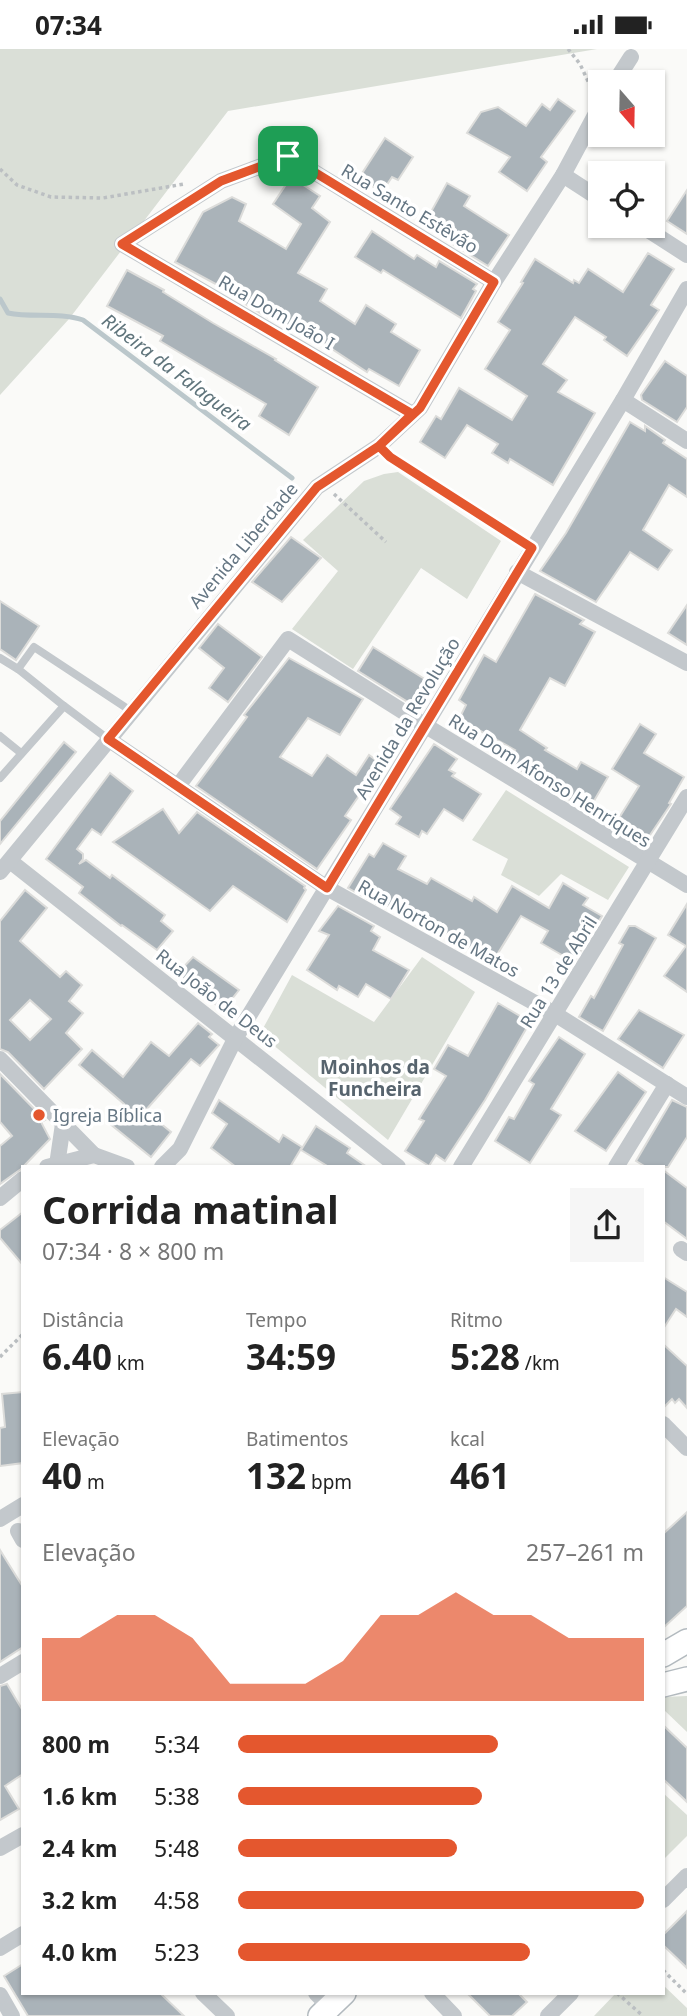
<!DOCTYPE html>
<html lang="pt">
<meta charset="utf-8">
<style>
:root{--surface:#fff;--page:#f6f6f6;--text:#222;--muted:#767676;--accent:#e4572e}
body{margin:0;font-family:"Noto Sans",sans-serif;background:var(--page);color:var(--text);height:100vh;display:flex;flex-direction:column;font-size:26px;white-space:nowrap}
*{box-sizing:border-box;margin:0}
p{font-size:23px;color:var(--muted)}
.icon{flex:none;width:38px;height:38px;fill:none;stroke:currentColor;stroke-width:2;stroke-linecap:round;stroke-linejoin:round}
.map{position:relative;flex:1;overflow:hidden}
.side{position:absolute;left:21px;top:1116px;width:644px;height:830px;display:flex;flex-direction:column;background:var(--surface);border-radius:0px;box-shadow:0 2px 5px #0004}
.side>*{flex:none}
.needle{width:46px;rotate:160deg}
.controls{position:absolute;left:588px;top:21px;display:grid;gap:14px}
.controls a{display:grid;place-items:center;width:77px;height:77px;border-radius:0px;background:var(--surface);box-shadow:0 2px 5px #0004;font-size:35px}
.pin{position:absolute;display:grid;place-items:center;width:60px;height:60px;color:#fff;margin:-30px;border-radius:14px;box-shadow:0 4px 10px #0006}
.round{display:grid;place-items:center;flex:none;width:74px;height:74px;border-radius:0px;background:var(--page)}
.headline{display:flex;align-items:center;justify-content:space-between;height:119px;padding:0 21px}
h1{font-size:38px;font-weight:700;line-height:52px}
.stats{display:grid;grid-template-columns:repeat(3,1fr);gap:10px;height:119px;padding:7px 21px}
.stats div{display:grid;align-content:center}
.stats b{font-size:35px;font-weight:700}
.stats small{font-size:19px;font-weight:400}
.stats p{font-size:19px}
.chart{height:196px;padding:14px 21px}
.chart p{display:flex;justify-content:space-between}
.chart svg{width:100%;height:126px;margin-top:7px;fill:var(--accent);opacity:.7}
ul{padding:0 21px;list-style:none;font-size:23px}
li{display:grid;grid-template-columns:112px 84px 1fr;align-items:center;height:52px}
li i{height:18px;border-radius:9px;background:var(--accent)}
.status{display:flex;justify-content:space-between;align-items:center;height:49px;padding:0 35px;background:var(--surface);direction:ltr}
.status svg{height:19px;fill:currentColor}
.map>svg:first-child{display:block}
.green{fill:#dadfd7}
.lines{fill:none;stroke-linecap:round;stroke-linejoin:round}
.stream{stroke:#bbc7cb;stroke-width:5}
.building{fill:#aab3b9;stroke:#dcdcda;stroke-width:2;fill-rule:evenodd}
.secondary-casing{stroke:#b3babf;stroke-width:26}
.path{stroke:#bbbfc2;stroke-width:3.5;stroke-dasharray:3.5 3.5;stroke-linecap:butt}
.lane{stroke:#c3c8cc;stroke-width:8}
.street{stroke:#c3c8cc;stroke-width:16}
.secondary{stroke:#fff;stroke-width:23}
.route-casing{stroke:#fff;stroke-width:14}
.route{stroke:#e4572e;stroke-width:9}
.poi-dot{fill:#e4572e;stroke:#fff;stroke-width:2.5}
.labels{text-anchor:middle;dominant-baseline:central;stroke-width:7;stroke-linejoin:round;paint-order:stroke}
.street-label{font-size:18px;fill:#657683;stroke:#fff}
.poi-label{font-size:18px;fill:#657683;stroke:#fff;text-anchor:start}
.water-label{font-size:19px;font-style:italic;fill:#60757c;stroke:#fff}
.neighbourhood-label{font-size:19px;font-weight:bold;fill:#57646e;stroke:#fff}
</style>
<div class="status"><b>07:34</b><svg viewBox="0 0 49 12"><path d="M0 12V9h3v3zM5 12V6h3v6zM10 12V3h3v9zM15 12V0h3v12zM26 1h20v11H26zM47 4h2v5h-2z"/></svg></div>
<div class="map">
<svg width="687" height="1967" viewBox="0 0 687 1967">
<rect width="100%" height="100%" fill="#fafaf8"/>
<g class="green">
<polygon points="0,0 597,0 228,62 69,270 0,346"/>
<polygon points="398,423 501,492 467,550 421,519 353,620 292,580 338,522 303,491 364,432 384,425"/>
<polygon points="506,741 629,818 608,851 561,825 539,847 501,826 508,810 472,791"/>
<polygon points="422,908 475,943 388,1091 260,985 292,926 374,973"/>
<polygon points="687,1647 687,1683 663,1660 663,1648"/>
<polygon points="663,1744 687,1766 687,1787 663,1811"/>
<polygon points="663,1936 687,1959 687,1967 594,1967 616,1944 663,1944"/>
</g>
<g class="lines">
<path class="stream" d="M0,250L8,264C32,269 59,263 83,271L292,429"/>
</g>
<g class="building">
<polygon points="558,50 575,62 541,108 547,113 527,142 499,123 510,108 467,84 481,63 498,58 526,77 542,55 550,61"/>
<polygon points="385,89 413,108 398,131 392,128 382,143 359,129"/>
<polygon points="291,128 320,147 312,159 330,173 298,224 327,240 320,252 355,275 366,256 396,275 391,283 420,301 399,337 369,320 367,323 303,281 301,285 268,266 267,268 237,250 238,247 175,213 203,163 232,148 246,155 239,172 286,200 301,175 273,155"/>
<polygon points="447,134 470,147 464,157 509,186 488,217 451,194 456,186 427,170"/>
<polygon points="687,141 687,185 667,172"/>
<polygon points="372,182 414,210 417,206 436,218 439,212 477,235 473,240 476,242 461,269 383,221 381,224 355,208"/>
<polygon points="648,204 674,220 651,256 659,261 627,307 604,291 606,288 575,268 543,315 567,331 558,343 595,364 553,436 510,410 508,414 492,404 498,395 467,376 445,409 420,393 436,367 441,370 459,339 512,371 527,347 485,320 510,281 498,273 523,234 521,233 535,210 573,234 574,231 579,234 588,220 623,243"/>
<polygon points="127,221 164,241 163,243 213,274 276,310 275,311 318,338 289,386 259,367 266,355 160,292 163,287 107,257"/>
<polygon points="665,312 687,327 687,358 677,373 642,351 641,346"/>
<polygon points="630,373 645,382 645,377 665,391 663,394 687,410 687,448 669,436 643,481 672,501 658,521 630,503 596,553 540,522 566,484"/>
<polygon points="291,488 321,509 282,553 252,533"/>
<polygon points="535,545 584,571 580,575 595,583 565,637 550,629 520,681 547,699 545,701 577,720 581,713 608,728 588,762 507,713 515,701 459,670 466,656 459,651 484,606 496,613"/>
<polygon points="0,552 39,577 16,611 0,600"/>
<polygon points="687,556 687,596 668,584"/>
<polygon points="218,575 262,608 228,653 209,639 224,619 199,599"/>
<polygon points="373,598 431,634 416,658 358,622"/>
<polygon points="289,609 363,650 340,686 308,669 280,708 312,727 327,706 356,726 369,706 381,715 345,767 351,771 317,820 196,737 247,668 244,666"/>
<polygon points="640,675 656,685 644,704 684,728 669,754 671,755 644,795 614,777 639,737 612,720"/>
<polygon points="64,693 76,703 0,795 0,772"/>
<polygon points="434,695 457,710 449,721 455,724 452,727 481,745 463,772 444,760 427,785 422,782 419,788 396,775 401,768 390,760"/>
<polygon points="110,724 133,742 101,786 92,780 77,800 83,805 83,810 79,815 86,811 110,829 112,826 165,866 161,872 173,882 157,901 122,876 121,877 79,844 83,838 46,810"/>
<polygon points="163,760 179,784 197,763 305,837 304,839 306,841 287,873 233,837 210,862 113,793"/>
<polygon points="383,794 406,807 398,820 427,835 431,829 472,852 474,848 497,863 512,837 549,859 563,834 588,849 583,856 602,867 574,913 541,894 548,882 521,867 495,909 476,897 473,901 442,883 440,887 386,856 384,859 348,839 369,805 374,808"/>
<path d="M25,841L47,859L20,892L60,928L66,922L82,936L69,952L83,964L66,984L82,1000L44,1040L8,1003L0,1000V872ZM30,951L51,970L30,991L10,971Z"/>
<polygon points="687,855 687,943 664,927 686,897 668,886"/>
<polygon points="338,857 374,877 371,882 380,888 373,901 409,921 391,950 366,935 358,948 339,937 337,941 307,921 329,886 319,882"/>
<polygon points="629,877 635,877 656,889 603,982 579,968 591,947 594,949 623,896 619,894"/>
<polygon points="193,908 239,941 223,961 177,925"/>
<polygon points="498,954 530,973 485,1051 445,1112 436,1106 429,1117 405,1102 424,1072 419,1070 446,1027 434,1020 448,996 468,1007"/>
<polygon points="639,961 684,986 663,1019 618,990"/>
<polygon points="198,974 212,985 209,988 219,996 200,1017 191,1010 145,1062 171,1083 151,1108 109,1074 124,1055 79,1016 92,1001 123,1028 151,993 169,1007"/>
<polygon points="559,988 585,1005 551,1060 561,1066 530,1114 495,1092 509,1068 514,1070 534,1035 529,1032"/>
<polygon points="618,1023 646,1043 606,1102 575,1082"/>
<polygon points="0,1025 45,1071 41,1073 50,1090 21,1120 0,1135 0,1097 12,1087 0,1073"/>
<polygon points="219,1051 279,1093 283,1086 302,1098 290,1118 236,1118 211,1099 227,1075 212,1064"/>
<polygon points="672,1051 687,1058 687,1088 668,1118 646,1118 636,1112"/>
<polygon points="316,1077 350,1099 347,1104 367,1118 329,1118 301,1101"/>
<polygon points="663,1121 687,1139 687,1190 663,1172"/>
<polygon points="23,1163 23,1216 0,1189 0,1181"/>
<polygon points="663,1228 687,1243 687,1268 676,1260 663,1280"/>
<polygon points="663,1295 687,1317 687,1359 679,1350 675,1354 672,1350 663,1359"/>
<polygon points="23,1343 23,1414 0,1417 0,1379 5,1378 2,1345"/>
<polygon points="687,1463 687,1557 663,1579 663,1485"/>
<polygon points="0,1501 23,1538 23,1598 0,1613"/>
<polygon points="7,1635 23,1662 23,1725 5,1737 19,1760 0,1771 0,1637"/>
<polygon points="663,1676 687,1699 687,1753 663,1730"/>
<polygon points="687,1862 687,1919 663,1896 663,1886"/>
<polygon points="23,1915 23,1944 160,1944 184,1967 28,1967 4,1927"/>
<polygon points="467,1944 518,1944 527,1953 512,1967 490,1967"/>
</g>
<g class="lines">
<g class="secondary-casing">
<g id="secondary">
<polyline points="663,1606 687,1592"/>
<polyline points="663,1636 687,1630"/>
<polyline points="320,1967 344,1944"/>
</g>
</g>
<g class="path">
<polyline points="568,0 580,15 593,43"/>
<polyline points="0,120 17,136 51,148 103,149 184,135"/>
<polyline points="392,409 518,490"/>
<polyline points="334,445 386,493"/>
<polyline points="0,1308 23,1285"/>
<polyline points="663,1921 687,1945"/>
<polyline points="617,1944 643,1967"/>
</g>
<g class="lane">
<polyline points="0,609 18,620 64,657 0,729"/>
<polyline points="18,620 34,598 131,662"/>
<polyline points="64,657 108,690"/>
<polyline points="0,687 21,704"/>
</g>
<g class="street">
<polyline points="615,33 631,8"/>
<polyline points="563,126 600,150"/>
<polyline points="642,177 687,206"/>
<polyline points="623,351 687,392"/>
<polyline points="412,365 122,195 221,132 288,107 494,233"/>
<polyline points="517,523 687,614"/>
<polyline points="108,690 327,839 555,965 687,1048"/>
<polyline points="178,737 288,590 426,677 687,836"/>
<polyline points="10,812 398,1118"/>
<polyline points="0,823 317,438 379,397 420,359 494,233 563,126 600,57"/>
<polyline points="0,1010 94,1106"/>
<polyline points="57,1116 63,1075"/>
<polyline points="47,1118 94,1106 127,1118"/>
<polyline points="162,1118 180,1100 236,988 623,351 687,240"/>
<polyline points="461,1118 687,748"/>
<polyline points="616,1118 667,1035"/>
<polyline points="0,1149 23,1130"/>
<polyline points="681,1200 687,1204"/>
<polyline points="663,1375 687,1399"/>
<polyline points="0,1470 23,1456"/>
<polyline points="18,1482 23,1491"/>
<polyline points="0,1627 23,1613"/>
<polyline points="0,1799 23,1786"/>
<polyline points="663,1851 687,1827"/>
<polyline points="0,1899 23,1885"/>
<polyline points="203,1944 227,1967"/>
<polyline points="316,1944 330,1958"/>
<polyline points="432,1944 454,1967"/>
<polyline points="0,1946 12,1967"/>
<polyline points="548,1967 571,1944"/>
</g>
<use href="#secondary" class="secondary"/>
</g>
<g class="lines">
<g class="route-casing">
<polyline id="route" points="288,107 494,233 420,359 379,397 317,438 108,690 327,839 532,499 390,408 379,397 412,365 122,195 221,132 288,107"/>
</g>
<use href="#route" class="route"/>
</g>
<circle class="poi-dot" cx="39" cy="1066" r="7"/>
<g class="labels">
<g class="street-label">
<text transform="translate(410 159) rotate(31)">Rua Santo Estêvão</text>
<text transform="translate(277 263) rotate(30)">Rua Dom João I</text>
<text transform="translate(243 496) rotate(-50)">Avenida Liberdade</text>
<text transform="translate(407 669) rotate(-59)">Avenida da Revolução</text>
<text transform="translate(550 731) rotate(32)">Rua Dom Afonso Henriques</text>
<text transform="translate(439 879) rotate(29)">Rua Norton de Matos</text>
<text transform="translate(558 923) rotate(-58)">Rua 13 de Abril</text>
<text transform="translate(217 949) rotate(38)">Rua João de Deus</text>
</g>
<g class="poi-label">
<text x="53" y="1066">Igreja Bíblica</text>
</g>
<g class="water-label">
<text transform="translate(177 323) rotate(37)">Ribeira da Falagueira</text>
</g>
<g class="neighbourhood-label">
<text x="375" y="1018">Moinhos da<tspan x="375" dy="22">Funcheira</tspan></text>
</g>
</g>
</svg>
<div class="controls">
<a><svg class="needle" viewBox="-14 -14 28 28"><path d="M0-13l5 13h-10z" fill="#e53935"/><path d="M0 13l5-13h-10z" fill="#767676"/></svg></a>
<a><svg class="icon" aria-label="locate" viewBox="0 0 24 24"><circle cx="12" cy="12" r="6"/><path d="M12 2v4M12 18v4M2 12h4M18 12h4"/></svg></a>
</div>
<div class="pin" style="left:288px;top:107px;background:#1e9e55"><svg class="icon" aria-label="arrive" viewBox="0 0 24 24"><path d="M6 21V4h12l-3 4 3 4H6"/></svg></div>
<section class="side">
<div class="headline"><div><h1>Corrida matinal</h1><p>07:34 · 8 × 800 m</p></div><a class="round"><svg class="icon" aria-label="share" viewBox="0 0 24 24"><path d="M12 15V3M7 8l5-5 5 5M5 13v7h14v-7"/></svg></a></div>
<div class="stats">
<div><p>Distância</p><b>6.40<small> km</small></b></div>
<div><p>Tempo</p><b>34:59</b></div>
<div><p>Ritmo</p><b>5:28<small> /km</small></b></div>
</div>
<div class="stats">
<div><p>Elevação</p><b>40<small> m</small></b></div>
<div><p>Batimentos</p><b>132<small> bpm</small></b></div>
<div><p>kcal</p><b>461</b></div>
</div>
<div class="chart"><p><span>Elevação</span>257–261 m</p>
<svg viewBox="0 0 160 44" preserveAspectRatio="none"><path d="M0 44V22L10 22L20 14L30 14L40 22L50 38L60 38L70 38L80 30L90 14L100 14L110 6L120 14L130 14L140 22L150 22L160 22V44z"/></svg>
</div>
<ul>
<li><b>800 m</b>5:34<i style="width:64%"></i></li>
<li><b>1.6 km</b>5:38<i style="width:60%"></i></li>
<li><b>2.4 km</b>5:48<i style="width:54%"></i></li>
<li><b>3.2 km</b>4:58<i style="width:100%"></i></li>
<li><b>4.0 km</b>5:23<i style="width:72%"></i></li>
</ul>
</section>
</div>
